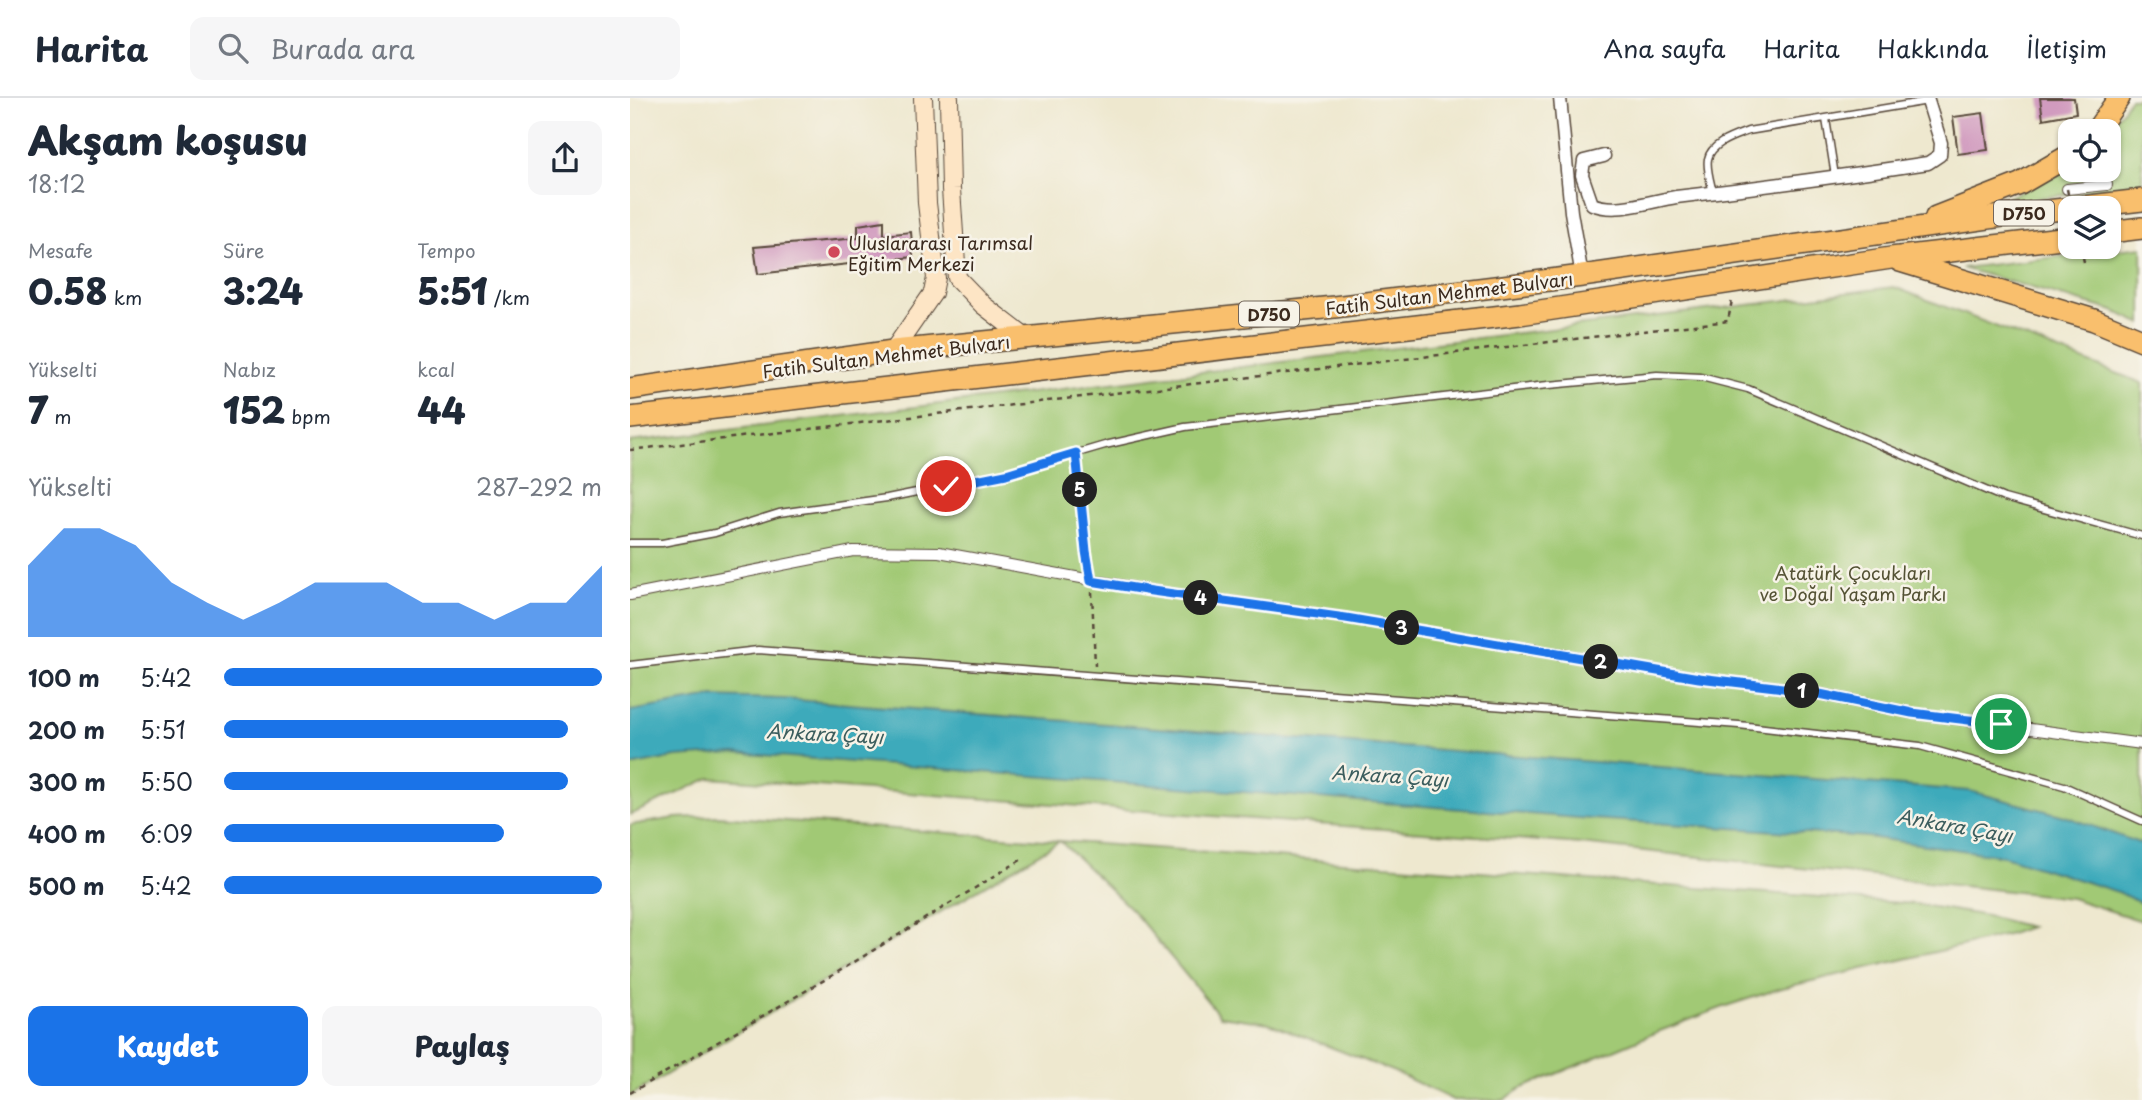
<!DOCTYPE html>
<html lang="tr">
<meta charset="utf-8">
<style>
:root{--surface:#fff;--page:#f6f6f7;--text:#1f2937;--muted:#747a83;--line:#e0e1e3;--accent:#1a73e8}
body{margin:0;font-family:"Playpen Sans",sans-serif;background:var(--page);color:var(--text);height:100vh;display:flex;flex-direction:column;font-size:26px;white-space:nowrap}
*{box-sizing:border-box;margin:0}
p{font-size:23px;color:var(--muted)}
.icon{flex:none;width:38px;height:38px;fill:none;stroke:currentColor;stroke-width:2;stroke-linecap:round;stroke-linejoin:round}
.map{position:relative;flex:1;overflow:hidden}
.details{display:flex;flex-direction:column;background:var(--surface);width:630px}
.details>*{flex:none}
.fabs{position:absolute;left:1428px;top:21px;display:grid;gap:14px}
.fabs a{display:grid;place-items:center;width:63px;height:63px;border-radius:14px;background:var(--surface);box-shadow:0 2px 5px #0004;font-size:35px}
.pin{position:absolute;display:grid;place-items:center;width:60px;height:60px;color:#fff;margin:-30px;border:4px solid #fff;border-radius:50%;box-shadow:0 2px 7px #0007}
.km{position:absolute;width:35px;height:35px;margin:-18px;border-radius:50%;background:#222;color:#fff;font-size:19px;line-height:35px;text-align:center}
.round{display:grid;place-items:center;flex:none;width:74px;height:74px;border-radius:14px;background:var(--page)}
.summary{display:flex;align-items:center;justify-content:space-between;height:119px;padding:0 28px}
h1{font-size:38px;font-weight:800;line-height:52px}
.stats{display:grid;grid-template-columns:repeat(3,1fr);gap:10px;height:119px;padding:7px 28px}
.stats div{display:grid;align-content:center}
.stats b{font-size:35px;font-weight:800}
.stats small{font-size:19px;font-weight:400}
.stats p{font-size:19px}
.chart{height:196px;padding:14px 28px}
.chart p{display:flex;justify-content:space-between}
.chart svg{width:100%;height:126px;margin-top:7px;fill:var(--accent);opacity:.7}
.cta{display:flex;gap:14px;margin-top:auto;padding:14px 28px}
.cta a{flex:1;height:80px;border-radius:14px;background:var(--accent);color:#fff;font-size:28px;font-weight:800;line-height:80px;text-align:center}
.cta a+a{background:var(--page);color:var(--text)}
ul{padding:0 28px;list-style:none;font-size:23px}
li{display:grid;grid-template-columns:112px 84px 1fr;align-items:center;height:52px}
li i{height:18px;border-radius:9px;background:var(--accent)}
header{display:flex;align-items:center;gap:42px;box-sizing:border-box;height:98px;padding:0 35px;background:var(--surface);border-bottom:2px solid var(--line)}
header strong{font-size:33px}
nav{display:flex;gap:38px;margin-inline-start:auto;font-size:24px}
.search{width:490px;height:63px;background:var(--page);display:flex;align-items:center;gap:18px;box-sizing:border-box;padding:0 24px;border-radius:14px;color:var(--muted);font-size:26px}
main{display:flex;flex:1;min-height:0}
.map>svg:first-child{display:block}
.green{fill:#a1c975;stroke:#6e7a4a;stroke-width:2}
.water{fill:#3caabb;stroke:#3c6a6c;stroke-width:2}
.building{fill:#d19bbf}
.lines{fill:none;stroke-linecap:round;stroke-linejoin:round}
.service-casing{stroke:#564639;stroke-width:9}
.pedestrian-casing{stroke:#564639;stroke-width:12}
.minor-casing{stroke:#564639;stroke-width:15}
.secondary-casing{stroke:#564639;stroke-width:20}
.trunk-casing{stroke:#564639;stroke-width:24}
.path{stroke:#564639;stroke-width:2.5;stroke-dasharray:5 5;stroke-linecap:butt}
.service{stroke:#fff;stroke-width:6}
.pedestrian{stroke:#fff;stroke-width:10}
.minor{stroke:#fff;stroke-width:12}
.secondary{stroke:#fde5c5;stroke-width:18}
.trunk{stroke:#f9bf6d;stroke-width:21}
.path-bridge{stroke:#564639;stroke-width:2.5;stroke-dasharray:5 5;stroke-linecap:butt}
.route-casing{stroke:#fff;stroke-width:14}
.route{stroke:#1a73e8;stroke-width:9}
.poi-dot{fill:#d1495b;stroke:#f7f3e8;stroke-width:2.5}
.labels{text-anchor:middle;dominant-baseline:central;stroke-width:5;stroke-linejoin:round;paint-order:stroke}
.shield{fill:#f7f3e8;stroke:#73665b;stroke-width:2}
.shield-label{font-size:16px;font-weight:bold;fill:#3b2a1e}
.poi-label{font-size:18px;fill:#3b2a1e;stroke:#f7f3e8;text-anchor:start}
.street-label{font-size:18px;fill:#3b2a1e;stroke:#f7f3e8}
.park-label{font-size:18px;fill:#545234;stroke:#f7f3e8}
.water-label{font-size:19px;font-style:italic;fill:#3b5d5d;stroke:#f7f3e8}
</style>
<header>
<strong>Harita</strong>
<div class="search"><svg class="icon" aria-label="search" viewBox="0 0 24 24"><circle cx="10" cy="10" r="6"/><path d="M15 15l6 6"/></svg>Burada ara</div>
<nav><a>Ana sayfa</a><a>Harita</a><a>Hakkında</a><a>İletişim</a></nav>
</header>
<main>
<section class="details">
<div class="summary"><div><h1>Akşam koşusu</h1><p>18:12</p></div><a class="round"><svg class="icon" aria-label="share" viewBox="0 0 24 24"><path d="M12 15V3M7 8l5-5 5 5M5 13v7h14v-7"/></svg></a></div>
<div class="stats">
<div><p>Mesafe</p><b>0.58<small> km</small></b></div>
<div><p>Süre</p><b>3:24</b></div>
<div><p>Tempo</p><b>5:51<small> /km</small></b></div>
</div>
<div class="stats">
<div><p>Yükselti</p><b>7<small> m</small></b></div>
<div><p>Nabız</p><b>152<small> bpm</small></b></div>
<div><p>kcal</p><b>44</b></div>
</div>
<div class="chart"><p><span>Yükselti</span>287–292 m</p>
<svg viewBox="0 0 160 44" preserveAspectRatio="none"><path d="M0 44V19L10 6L20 6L30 12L40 25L50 32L60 38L70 32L80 25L90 25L100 25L110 32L120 32L130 38L140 32L150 32L160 19V44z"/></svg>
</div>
<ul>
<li><b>100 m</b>5:42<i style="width:100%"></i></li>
<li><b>200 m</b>5:51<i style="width:91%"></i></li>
<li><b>300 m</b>5:50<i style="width:91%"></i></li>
<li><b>400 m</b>6:09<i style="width:74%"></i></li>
<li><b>500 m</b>5:42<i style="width:100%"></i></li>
</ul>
<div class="cta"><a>Kaydet</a><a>Paylaş</a></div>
</section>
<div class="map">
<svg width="1512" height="1002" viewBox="0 0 1512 1002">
<rect width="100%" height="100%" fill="#f7f3e8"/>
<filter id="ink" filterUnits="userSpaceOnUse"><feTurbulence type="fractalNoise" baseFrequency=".0143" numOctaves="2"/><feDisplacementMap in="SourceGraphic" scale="14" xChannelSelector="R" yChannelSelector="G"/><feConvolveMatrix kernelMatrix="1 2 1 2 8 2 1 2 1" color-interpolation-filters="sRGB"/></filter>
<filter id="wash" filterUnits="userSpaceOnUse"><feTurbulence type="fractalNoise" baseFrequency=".00686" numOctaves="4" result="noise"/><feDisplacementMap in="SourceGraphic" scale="28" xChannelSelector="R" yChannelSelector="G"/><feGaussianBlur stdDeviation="1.57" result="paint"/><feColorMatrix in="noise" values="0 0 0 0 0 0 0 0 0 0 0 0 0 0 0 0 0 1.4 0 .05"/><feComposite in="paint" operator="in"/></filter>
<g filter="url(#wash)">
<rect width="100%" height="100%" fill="#eee8cf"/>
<g class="green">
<polygon points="1500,0 1512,0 1512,86 1365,106 1440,69 1440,72 1479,72 1478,33"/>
<polygon points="1512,149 1512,226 1484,213 1332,170"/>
<polygon points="1264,189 1512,285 1512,823 1441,800 951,746 80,680 0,717 0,344"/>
<polygon points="89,718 1285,806 1357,818 1400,829 1377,837 1152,890 1099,907 1027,934 890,991 874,1002 823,1002 767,975 639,925 590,918 502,812 430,743 0,998 0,727 45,720"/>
</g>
<polygon class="water" points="82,599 154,601 1340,693 1435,718 1512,746 1512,806 1488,794 1374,758 1237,739 961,721 105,655 46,659 0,668 0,613"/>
<g id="blocks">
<g class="building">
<polygon points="1410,0 1444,0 1446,15 1413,21"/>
<polygon points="1353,15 1358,52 1328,56 1323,19"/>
<polygon points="254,123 254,137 281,134 283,159 128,176 124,149 228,140 228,127"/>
</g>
</g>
</g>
<g filter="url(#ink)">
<use href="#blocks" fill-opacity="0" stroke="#564639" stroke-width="2"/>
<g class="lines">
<g class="service-casing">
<g id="service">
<polyline points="1196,21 1205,78"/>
<path d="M1083,95C1081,85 1076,70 1078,61C1081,45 1105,38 1118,33L1298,3"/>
<polyline points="0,445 32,445 85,435 149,415 257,400 376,376 475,347 555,329 908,288 1027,277 1071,279 1118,291 1374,400 1512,438"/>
<polyline points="0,567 128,552 1109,627 1290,648 1434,688 1512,723"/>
</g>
</g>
<g class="pedestrian-casing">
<g id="pedestrian">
<polyline points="1437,91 1477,87 1472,72"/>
<polyline points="0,497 223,453 309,454 522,493 716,520 1069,580 1170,592 1282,615 1512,646"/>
</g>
</g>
<g class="minor-casing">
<g id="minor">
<polyline points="930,0 941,114 952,178"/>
<path d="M974,58L954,63L952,77L962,106C986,116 1020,103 1046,99C1130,89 1214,78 1298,65L1310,57L1311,45L1297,0"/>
</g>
</g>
<g class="secondary-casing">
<g id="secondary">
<polyline points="319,0 321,91 327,180 353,207 397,241"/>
<polyline points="263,253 303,195 306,180 297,105 293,0"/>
</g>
</g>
<g class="trunk-casing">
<g id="trunk">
<polyline points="1466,33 1489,0"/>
<polyline points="1306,119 1390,86 1440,57"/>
<polyline points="1479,134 1512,130"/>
<polyline points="1270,163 1464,222 1512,242"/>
<polyline points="0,291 263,253 704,209 952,178 1372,118 1512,102"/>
<polyline points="0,320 890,216 1261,160 1440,139"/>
</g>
</g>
<g class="path">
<polyline points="1451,150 1454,164"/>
<polyline points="0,352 1098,223 1102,202"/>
<polyline points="447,366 459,470"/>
<polyline points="462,494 465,568"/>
<polyline points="0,995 203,877 394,760"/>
</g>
<use href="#service" class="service"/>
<use href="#pedestrian" class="pedestrian"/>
<use href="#minor" class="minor"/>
<use href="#secondary" class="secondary"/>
<use href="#trunk" class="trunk"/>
<polyline class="path-bridge" points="1437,91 1441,110"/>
</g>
</g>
<g class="lines" filter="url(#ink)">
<g class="route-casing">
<polyline id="route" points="316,388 376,376 446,355 456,453 461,483 522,493 716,520 1069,580 1170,592 1282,615 1371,626"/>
</g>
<use href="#route" class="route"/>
</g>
<circle class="poi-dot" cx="204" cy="154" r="7"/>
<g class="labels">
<g class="shield">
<rect x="1364" y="102.5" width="60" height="25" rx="5"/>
<rect x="609" y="203.5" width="60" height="25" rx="5"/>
</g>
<g class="shield-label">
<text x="1394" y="115">D750</text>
<text x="639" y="216">D750</text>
</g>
<g class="poi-label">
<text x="218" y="144">Uluslararası Tarımsal<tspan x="218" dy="21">Eğitim Merkezi</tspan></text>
</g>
<g class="street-label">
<text transform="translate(819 195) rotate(-7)">Fatih Sultan Mehmet Bulvarı</text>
<text transform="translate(256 258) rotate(-7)">Fatih Sultan Mehmet Bulvarı</text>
</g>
<g class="park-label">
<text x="1223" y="474">Atatürk Çocukları<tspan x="1223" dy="21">ve Doğal Yaşam Parkı</tspan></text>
</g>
<g class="water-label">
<text transform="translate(195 635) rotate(3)">Ankara Çayı</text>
<text transform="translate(760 677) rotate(4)">Ankara Çayı</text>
<text transform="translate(1325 727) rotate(10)">Ankara Çayı</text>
</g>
</g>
</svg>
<div class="fabs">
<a><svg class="icon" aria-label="locate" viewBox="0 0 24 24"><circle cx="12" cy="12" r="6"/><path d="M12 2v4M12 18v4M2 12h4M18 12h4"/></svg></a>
<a><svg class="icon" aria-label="layers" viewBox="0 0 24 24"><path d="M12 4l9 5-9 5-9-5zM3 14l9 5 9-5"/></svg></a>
</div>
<div class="pin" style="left:1371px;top:626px;background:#1e9e55"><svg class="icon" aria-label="arrive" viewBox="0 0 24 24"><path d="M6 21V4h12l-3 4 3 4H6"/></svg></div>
<div class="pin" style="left:316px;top:388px;background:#d93025"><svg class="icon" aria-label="check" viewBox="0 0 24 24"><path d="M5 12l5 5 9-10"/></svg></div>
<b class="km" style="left:1172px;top:593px">1</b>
<b class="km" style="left:971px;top:564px">2</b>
<b class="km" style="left:772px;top:530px">3</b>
<b class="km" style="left:571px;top:500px">4</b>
<b class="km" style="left:450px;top:392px">5</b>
</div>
</main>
